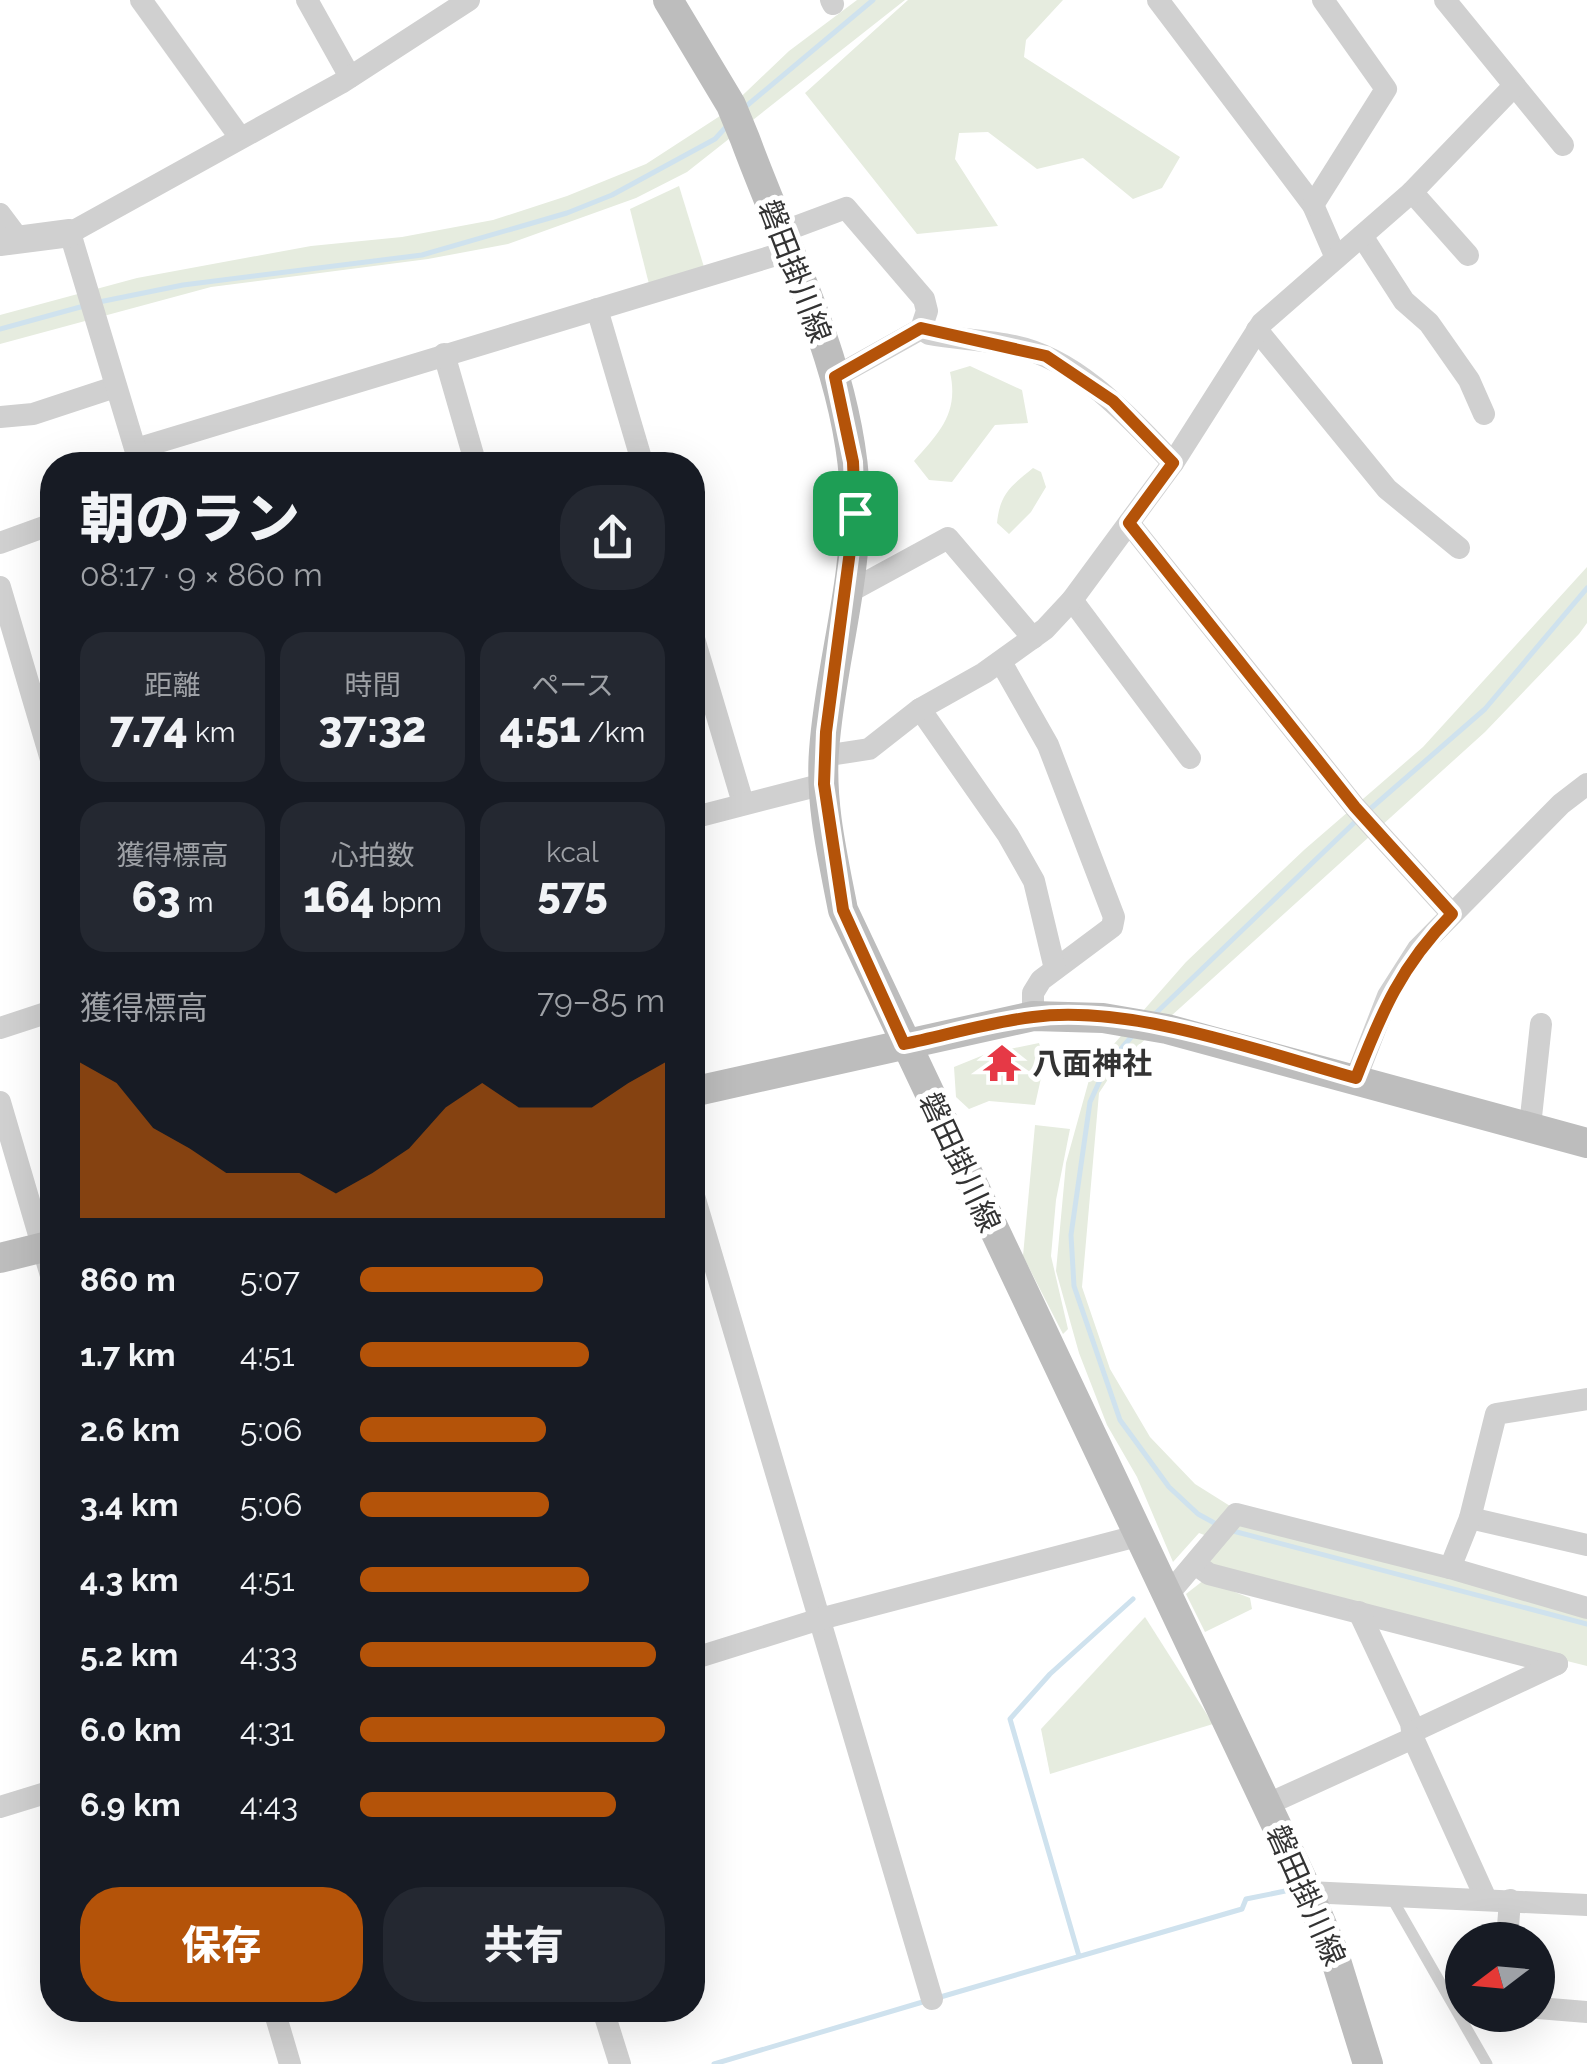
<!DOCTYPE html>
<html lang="ja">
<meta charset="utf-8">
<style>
:root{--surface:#171b24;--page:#242831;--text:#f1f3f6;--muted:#9ea1a6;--accent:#b45309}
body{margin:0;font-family:Raleway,"Noto Sans JP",sans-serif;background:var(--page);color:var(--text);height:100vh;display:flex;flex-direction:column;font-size:38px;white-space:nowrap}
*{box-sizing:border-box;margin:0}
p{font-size:32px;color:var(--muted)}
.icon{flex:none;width:55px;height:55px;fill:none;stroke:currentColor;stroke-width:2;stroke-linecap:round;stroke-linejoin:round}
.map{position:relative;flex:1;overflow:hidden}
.details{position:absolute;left:40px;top:452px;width:665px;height:1570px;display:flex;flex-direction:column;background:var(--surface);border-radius:40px;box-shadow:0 10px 40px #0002}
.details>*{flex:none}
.needle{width:65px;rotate:254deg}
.tools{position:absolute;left:1445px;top:1922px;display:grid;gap:20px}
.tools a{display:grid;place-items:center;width:110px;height:110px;border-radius:50%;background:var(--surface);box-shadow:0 10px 40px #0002;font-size:50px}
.pin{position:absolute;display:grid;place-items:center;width:85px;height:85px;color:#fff;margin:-42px;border-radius:20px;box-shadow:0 5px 15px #0006}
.round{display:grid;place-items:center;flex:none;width:105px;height:105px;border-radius:40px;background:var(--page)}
.head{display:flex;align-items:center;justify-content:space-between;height:170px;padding:0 40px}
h1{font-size:55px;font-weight:800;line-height:75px}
.metrics{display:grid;grid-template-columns:repeat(3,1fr);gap:15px;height:170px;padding:10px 40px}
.metrics div{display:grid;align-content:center;border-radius:25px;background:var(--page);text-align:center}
.metrics b{font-size:42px;font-weight:800}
.metrics small{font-size:28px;font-weight:400}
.metrics p{font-size:28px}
.chart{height:280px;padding:20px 40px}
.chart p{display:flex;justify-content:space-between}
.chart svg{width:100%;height:180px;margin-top:10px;fill:var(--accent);opacity:.7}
.action{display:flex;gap:20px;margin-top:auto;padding:20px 40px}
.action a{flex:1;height:115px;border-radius:40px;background:var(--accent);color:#fff;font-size:40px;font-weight:800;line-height:115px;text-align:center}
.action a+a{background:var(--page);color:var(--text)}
ul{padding:0 40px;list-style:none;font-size:32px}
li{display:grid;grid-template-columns:160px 120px 1fr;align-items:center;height:75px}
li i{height:25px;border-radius:12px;background:var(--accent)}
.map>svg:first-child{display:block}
.green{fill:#e6ecdf}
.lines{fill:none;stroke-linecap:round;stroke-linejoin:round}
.stream{stroke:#cfe2ee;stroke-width:5}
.service{stroke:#d0d0d0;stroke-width:11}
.minor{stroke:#d0d0d0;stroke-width:22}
.tertiary{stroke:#d0d0d0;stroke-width:28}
.secondary{stroke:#bdbdbd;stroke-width:30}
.route-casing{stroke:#fff;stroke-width:20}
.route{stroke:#b45309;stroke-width:12}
.labels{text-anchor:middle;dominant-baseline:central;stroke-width:10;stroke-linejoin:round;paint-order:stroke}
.street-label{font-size:30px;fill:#333;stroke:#fff}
.poi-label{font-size:30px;font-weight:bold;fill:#333;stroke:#fff;text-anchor:start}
</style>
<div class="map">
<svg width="1587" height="2064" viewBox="0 0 1587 2064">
<rect width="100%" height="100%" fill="#fff"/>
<g class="green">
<polygon points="857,0 905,0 687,172 636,198 508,244 428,259 211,287 0,344 0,315 137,278 311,246 402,237 493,220 567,196 646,164 723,114 789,51"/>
<polygon points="908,0 1063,0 1026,40 1024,57 1180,157 1162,188 1133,199 1083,158 1037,169 988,132 959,133 955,159 998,226 917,234 805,93"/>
<polygon points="679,186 704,267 650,288 630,209"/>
<path d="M970,366L1022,390L1028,423L995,425L952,482L929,480L914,461C940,432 959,413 950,372Z"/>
<path d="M1033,468L1041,472L1046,487L1031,512L1009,534L997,523C1000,493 1011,486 1033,468Z"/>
<polygon points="1587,567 1587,623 1579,634 1485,732 1118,1064 1099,1093 1082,1287 1110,1369 1150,1437 1195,1484 1246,1516 1587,1611 1587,1666 1202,1569 1220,1541 1199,1533 1173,1562 1137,1477 1107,1425 1079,1353 1056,1271 1066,1163 1089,1080 1099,1061 1186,962 1304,850 1423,747"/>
<polygon points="1039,1043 1045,1060 1035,1105 989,1101 969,1109 956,1097 954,1067 986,1054"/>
<polygon points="1035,1125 1070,1129 1056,1200 1051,1256 1068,1329 1063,1334 1023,1256"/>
<polygon points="1204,1580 1250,1598 1252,1609 1205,1632 1186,1594"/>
<polygon points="1145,1617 1213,1724 1050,1774 1041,1729"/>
</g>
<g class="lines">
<g class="stream">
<polyline points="744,108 873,0"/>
<polyline points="99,302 183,285 422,255 567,213 612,195 715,139 726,127"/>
<polyline points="0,329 84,306"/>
<polyline points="1369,810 1485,709 1587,588"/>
<polyline points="1155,1014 1357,820"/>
<polyline points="1133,1035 1107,1065 1090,1102 1071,1235 1074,1286 1120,1420 1169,1487 1198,1514 1218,1525"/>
<polyline points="1233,1531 1587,1624"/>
<polyline points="1079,1956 1010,1719 1050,1674 1133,1599"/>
<polyline points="937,1998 1242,1909 1246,1899 1295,1889"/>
<polyline points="714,2064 926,2001"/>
</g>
<polyline class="service" points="1390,1895 1487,2064"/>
<g class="minor">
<polyline points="141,0 239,136"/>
<polyline points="307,0 350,77"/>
<polyline points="831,0 833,4"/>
<polyline points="1158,0 1313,205 1336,258"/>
<polyline points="1445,0 1563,145"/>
<polyline points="1412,192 1468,255"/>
<polyline points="1313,205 1386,89 1323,0"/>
<polyline points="0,214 21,242"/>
<polyline points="779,233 846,208 924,299 927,311 921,329"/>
<polyline points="1362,236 1404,301 1429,323 1469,380 1484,414"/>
<polyline points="597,309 643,465"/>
<polyline points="1257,330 1387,489 1459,548"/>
<polyline points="444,354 476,465"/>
<path d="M835,377L921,329L929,334C957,339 986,340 1014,346C1078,359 1129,417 1173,463"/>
<polyline points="0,417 33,414 115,387"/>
<polyline points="136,449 786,252"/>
<polyline points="140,465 70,233 341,83 469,0"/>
<polyline points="1129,523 1355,807 1452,914"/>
<polyline points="0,543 52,524"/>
<polyline points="0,587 52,763"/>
<polyline points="847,593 948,538 1033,638"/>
<polyline points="1072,600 1190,758"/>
<polyline points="692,632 743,803"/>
<polyline points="1001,662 1048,745 1114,917 1112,927 1041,980 1033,993 1033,1016"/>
<polyline points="920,709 1008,835 1034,881 1055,969"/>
<polyline points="823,756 869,749 920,709 984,673 1045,629 1072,600 1173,463 1262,323 1412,192 1514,86"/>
<polyline points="692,818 824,784"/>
<polyline points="0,1028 52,1011"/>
<polyline points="1356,1078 1388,996 1418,949 1561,804 1587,784"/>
<polyline points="0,1102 52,1279"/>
<polyline points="1530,1126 1541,1024"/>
<polyline points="692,1189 932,1999"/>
<polyline points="1470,1518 1587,1545"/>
<polyline points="1195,1564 1209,1574 1557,1664"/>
<polyline points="1450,1568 1587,1608"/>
<polyline points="1166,1597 1236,1514 1450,1568 1470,1518 1496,1414 1587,1399"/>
<polyline points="1359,1612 1411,1723 1413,1738"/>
<polyline points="692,1659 820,1619 1137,1536"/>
<polyline points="1412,1732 1557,1664"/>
<polyline points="1266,1805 1413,1738 1486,1899"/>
<polyline points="0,1807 52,1791"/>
<polyline points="1308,1892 1587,1905"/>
<polyline points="1507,1940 1510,1900"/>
<polyline points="1538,2008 1587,2012"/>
<polyline points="274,2010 290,2064"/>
<polyline points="603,2010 620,2064"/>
</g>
<polyline class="tertiary" points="0,242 70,233"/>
<g class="secondary">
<path d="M668,0L731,105L745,139C787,253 850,371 855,494C858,581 830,665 824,751C820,804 833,858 843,910L1308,1892L1333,1951L1368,2064"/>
<polyline points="692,1092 1033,1016 1103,1018 1167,1029 1587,1143"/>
<polyline points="0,1258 52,1245"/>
</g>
</g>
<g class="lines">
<g class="route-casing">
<path id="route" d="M921,328L1046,356L1113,401L1173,463L1129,523L1355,807L1452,914C1401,966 1382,1011 1356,1078C1261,1052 1132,1004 1033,1017C990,1022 947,1035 904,1044L843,910L824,784L826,732L855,513L853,462L835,377Z"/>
</g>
<use href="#route" class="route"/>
</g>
<defs>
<g id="temple-bare" transform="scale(3)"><path d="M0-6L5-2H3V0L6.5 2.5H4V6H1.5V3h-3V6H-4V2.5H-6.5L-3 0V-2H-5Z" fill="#e63946" stroke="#fff" stroke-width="2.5" paint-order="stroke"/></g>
</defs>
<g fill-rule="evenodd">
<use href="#temple-bare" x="1002" y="1063"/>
</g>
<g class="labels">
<g class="street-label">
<text transform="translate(795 271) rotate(69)">磐田掛川線</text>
<text transform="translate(960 1162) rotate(65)">磐田掛川線</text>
<text transform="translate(1306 1895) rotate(66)">磐田掛川線</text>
</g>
<g class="poi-label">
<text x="1032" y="1063">八面神社</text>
</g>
</g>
</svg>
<div class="tools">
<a><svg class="needle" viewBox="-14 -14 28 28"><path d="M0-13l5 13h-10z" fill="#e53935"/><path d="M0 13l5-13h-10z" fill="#9ea1a6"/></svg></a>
</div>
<div class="pin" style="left:855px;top:513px;background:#1e9e55"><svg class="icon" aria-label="arrive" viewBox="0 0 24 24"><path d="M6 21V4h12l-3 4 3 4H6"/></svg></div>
<section class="details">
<div class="head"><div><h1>朝のラン</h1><p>08:17 · 9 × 860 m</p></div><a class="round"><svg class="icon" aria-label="share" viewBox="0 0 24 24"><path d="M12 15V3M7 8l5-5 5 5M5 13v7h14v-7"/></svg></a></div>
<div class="metrics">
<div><p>距離</p><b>7.74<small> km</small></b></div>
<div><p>時間</p><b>37:32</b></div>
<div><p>ペース</p><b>4:51<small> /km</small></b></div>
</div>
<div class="metrics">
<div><p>獲得標高</p><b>63<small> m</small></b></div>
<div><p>心拍数</p><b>164<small> bpm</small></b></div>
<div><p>kcal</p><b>575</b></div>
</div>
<div class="chart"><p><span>獲得標高</span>79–85 m</p>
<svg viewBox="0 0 160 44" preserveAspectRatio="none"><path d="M0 44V6L10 11L20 22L30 27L40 33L50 33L60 33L70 38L80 33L90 27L100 17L110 11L120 17L130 17L140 17L150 11L160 6V44z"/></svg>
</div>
<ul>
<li><b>860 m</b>5:07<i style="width:60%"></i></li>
<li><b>1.7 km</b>4:51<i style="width:75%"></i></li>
<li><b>2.6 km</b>5:06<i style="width:61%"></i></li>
<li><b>3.4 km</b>5:06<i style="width:62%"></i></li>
<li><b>4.3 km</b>4:51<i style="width:75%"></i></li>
<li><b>5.2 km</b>4:33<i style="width:97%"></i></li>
<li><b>6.0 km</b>4:31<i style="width:100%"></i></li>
<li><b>6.9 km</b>4:43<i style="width:84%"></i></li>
</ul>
<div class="action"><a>保存</a><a>共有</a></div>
</section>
</div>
